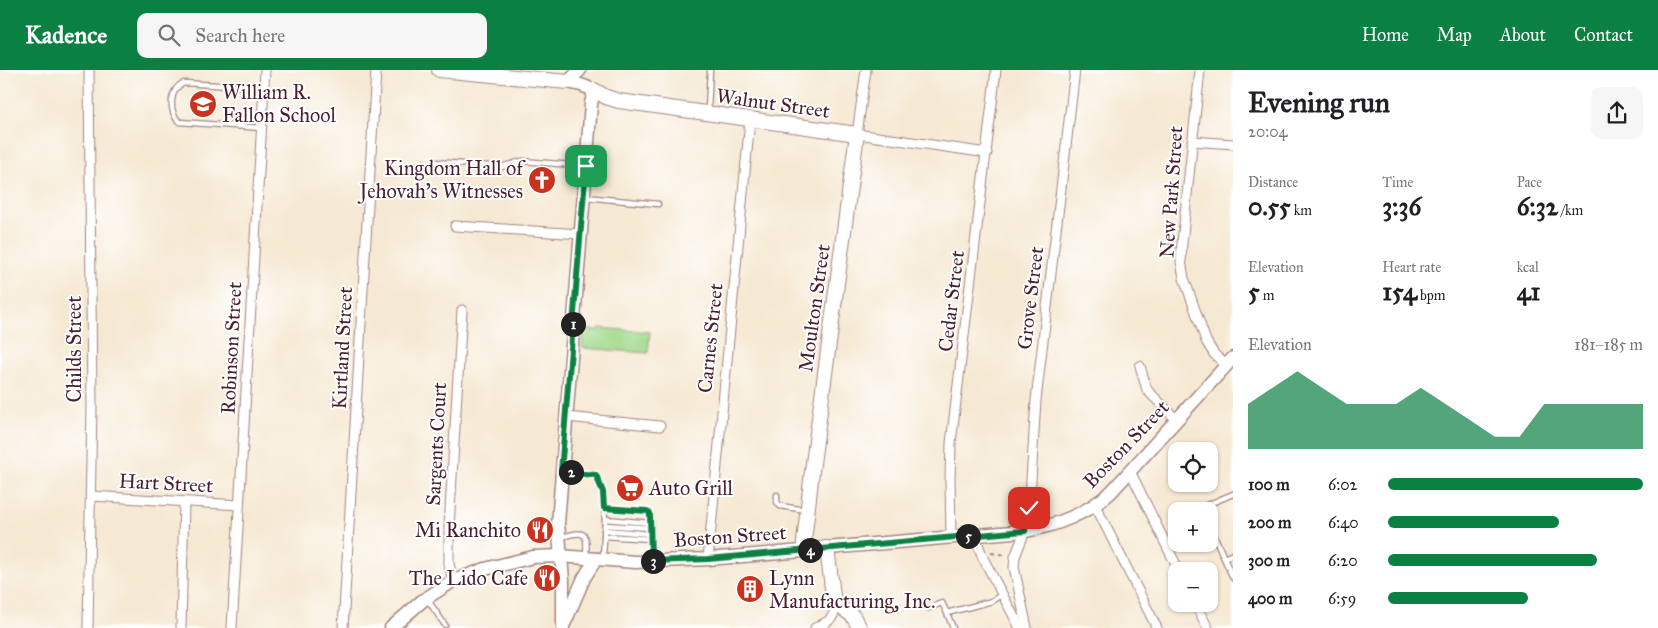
<!DOCTYPE html>
<meta charset="utf-8">
<style>
:root{--surface:#fff;--page:#f6f6f6;--text:#202124;--muted:#757577;--accent:#0b8043}
body{margin:0;font-family:"IM FELL Great Primer",serif;background:var(--page);color:var(--text);height:100vh;display:flex;flex-direction:column;font-size:19px;white-space:nowrap}
*{box-sizing:border-box;margin:0}
p{font-size:16px;color:var(--muted)}
.icon{flex:none;width:28px;height:28px;fill:none;stroke:currentColor;stroke-width:2;stroke-linecap:round;stroke-linejoin:round}
.map{position:relative;flex:1;overflow:hidden}
.details{display:flex;flex-direction:column;background:var(--surface);width:425px}
.details>*{flex:none}
.buttons{position:absolute;left:1168px;top:372px;display:grid;gap:10px}
.buttons a{display:grid;place-items:center;width:50px;height:50px;border-radius:10px;background:var(--surface);box-shadow:0 1px 4px #0004;font-size:25px}
.pin{position:absolute;display:grid;place-items:center;width:42px;height:42px;color:#fff;margin:-21px;border-radius:10px;box-shadow:0 2px 8px #0006}
.km{position:absolute;width:25px;height:25px;margin:-12px;border-radius:50%;background:#222;color:#fff;font-size:14px;line-height:25px;text-align:center}
.round{display:grid;place-items:center;flex:none;width:52px;height:52px;border-radius:10px;background:var(--page)}
.head{display:flex;align-items:center;justify-content:space-between;height:85px;padding:0 15px}
h1{font-size:28px;font-weight:700;line-height:38px}
.figures{display:grid;grid-template-columns:repeat(3,1fr);gap:8px;height:85px;padding:5px 15px}
.figures div{display:grid;align-content:center}
.figures b{font-size:25px;font-weight:700}
.figures small{font-size:14px;font-weight:400}
.figures p{font-size:14px}
.chart{height:140px;padding:10px 15px}
.chart p{display:flex;justify-content:space-between}
.chart svg{width:100%;height:90px;margin-top:5px;fill:var(--accent);opacity:.7}
ul{padding:0 15px;list-style:none;font-size:16px}
li{display:grid;grid-template-columns:80px 60px 1fr;align-items:center;height:38px}
li i{height:12px;border-radius:6px;background:var(--accent)}
header{display:flex;align-items:center;gap:30px;box-sizing:border-box;height:70px;padding:0 25px;background:var(--accent);color:#fff}
header strong{font-size:24px}
nav{display:flex;gap:28px;margin-inline-start:auto;font-size:18px}
.search{width:350px;height:45px;background:var(--page);display:flex;align-items:center;gap:12px;box-sizing:border-box;padding:0 18px;border-radius:10px;color:var(--muted);font-size:19px}
main{display:flex;flex:1;min-height:0}
.map>svg:first-child{display:block}
.green{fill:#a1d98b;stroke:#767c5b}
.lines{fill:none;stroke-linecap:round;stroke-linejoin:round}
.lane-casing{stroke:#a0847f;stroke-width:7}
.street-casing{stroke:#a0847f;stroke-width:11}
.secondary-casing{stroke:#a0847f;stroke-width:15}
.primary-casing{stroke:#a0847f;stroke-width:16}
.path{stroke:#a0847f;stroke-width:2;stroke-dasharray:4 4;stroke-linecap:butt}
.lane{stroke:#fff;stroke-width:4.5}
.street{stroke:#fff;stroke-width:9}
.secondary{stroke:#fff;stroke-width:12}
.primary{stroke:#fff;stroke-width:14}
.route-casing{stroke:#fff;stroke-width:10}
.route{stroke:#0b8043;stroke-width:6}
.labels{text-anchor:middle;dominant-baseline:central;stroke-width:4;stroke-linejoin:round;paint-order:stroke}
.poi-label{font-size:20px;fill:#4a1f2b;stroke:#fff;text-anchor:start}
.street-label{font-size:20px;fill:#4a1f2b;stroke:#fff}
</style>
<header>
<strong>Kadence</strong>
<div class="search"><svg class="icon" aria-label="search" viewBox="0 0 24 24"><circle cx="10" cy="10" r="6"/><path d="M15 15l6 6"/></svg>Search here</div>
<nav><a>Home</a><a>Map</a><a>About</a><a>Contact</a></nav>
</header>
<main>
<div class="map">
<svg width="1233" height="558" viewBox="0 0 1233 558">
<rect width="100%" height="100%" fill="#fff"/>
<filter id="ink" filterUnits="userSpaceOnUse"><feTurbulence type="fractalNoise" baseFrequency=".02" numOctaves="2"/><feDisplacementMap in="SourceGraphic" scale="10" xChannelSelector="R" yChannelSelector="G"/><feConvolveMatrix kernelMatrix="1 2 1 2 8 2 1 2 1" color-interpolation-filters="sRGB"/></filter>
<filter id="wash" filterUnits="userSpaceOnUse"><feTurbulence type="fractalNoise" baseFrequency=".0096" numOctaves="4" result="noise"/><feDisplacementMap in="SourceGraphic" scale="20" xChannelSelector="R" yChannelSelector="G"/><feGaussianBlur stdDeviation="1.12" result="paint"/><feColorMatrix in="noise" values="0 0 0 0 0 0 0 0 0 0 0 0 0 0 0 0 0 1.4 0 .05"/><feComposite in="paint" operator="in"/></filter>
<g filter="url(#wash)">
<rect width="100%" height="100%" fill="#f6e9d3"/>
<polygon class="green" points="599,258 650,262 648,283 582,278 584,259 598,261"/>
</g>
<g filter="url(#ink)">
<g class="lines">
<g class="lane-casing">
<g id="lane">
<polyline points="708,40 710,0"/>
<path d="M262,58L180,52C168,44 169,18 184,13L264,18"/>
<polyline points="436,92 501,97 522,91 585,96"/>
<polyline points="585,127 658,134"/>
<polyline points="562,402 593,404 598,407 599,414 603,422 605,449 603,489"/>
<polyline points="777,425 777,432 780,436 806,440"/>
<polyline points="604,438 647,441 651,443 651,489"/>
<polyline points="1204,441 1202,437 1233,424"/>
<polyline points="605,449 651,453"/>
<polyline points="1209,453 1224,488"/>
<polyline points="605,455 651,458"/>
<polyline points="604,460 651,464"/>
<polyline points="604,466 651,469"/>
<path d="M562,467C585,460 588,462 586,486"/>
<polyline points="1233,484 1224,488 1233,508"/>
<polyline points="427,529 445,555"/>
<polyline points="929,538 942,533 947,543 992,531 1002,524"/>
<polyline points="947,543 953,558"/>
</g>
</g>
<g class="street-casing">
<g id="street">
<polyline points="866,0 857,64 987,83"/>
<polyline points="1200,0 1182,173 1181,191 1184,208 1206,271 1214,284 1227,296"/>
<polyline points="1192,71 1233,74"/>
<polyline points="455,156 581,164"/>
<polyline points="1140,296 1147,320 1177,350"/>
<polyline points="566,347 660,356"/>
<polyline points="1130,401 1179,501"/>
<polyline points="91,426 239,435"/>
<polyline points="1095,435 1157,558"/>
<polyline points="975,466 983,488 1020,558"/>
<polyline points="951,467 950,408 951,373 996,0"/>
<polyline points="708,489 750,50"/>
<polyline points="453,511 449,494 449,457 462,240"/>
<polyline points="1195,534 1208,558"/>
<polyline points="88,558 92,336 89,0"/>
<polyline points="181,558 184,432"/>
<polyline points="232,558 265,0"/>
<polyline points="343,558 376,0"/>
<path d="M815,558C827,552 837,549 834,533"/>
<polyline points="1027,558 1014,497 1015,487 1025,461 1029,443 1036,330 1075,0"/>
</g>
</g>
<g class="secondary-casing">
<g id="secondary">
<polyline points="568,12 580,0"/>
<path d="M827,478L1025,461C1056,456 1088,443 1111,422L1233,288"/>
<polyline points="565,552 584,508 596,489"/>
<polyline points="391,558 422,531 453,511 485,499 533,487 560,486 635,492 708,489 803,481"/>
<polyline points="563,558 563,510 558,453 591,34 594,20 581,15 568,12"/>
</g>
</g>
<g class="primary-casing">
<g id="primary">
<polyline points="439,0 568,12"/>
<polyline points="594,20 606,27 619,31 857,64 812,401 803,481 827,478 834,533 852,545 860,558"/>
</g>
</g>
<polyline class="path" points="991,483 1006,485"/>
<use href="#lane" class="lane"/>
<use href="#street" class="street"/>
<use href="#secondary" class="secondary"/>
<use href="#primary" class="primary"/>
</g>
</g>
<g class="lines" filter="url(#ink)">
<g class="route-casing">
<polyline id="route" points="586,96 561,402 596,405 603,422 604,438 647,441 650,443 651,491 708,489 1025,461 1029,438"/>
</g>
<use href="#route" class="route"/>
</g>
<defs>
<g id="school-disc" transform="scale(1.4375)"><circle r="9.5" fill="#c8321e" stroke="#fff"/><path d="M0-5L7-2L0 1L-7-2ZM-4 1L0 2.5L4 1V4Q0 6-4 4Z" fill="#fff"/></g>
<g id="church-disc" transform="scale(1.4375)"><circle r="9.5" fill="#c8321e" stroke="#fff"/><path d="M-1.2-6h2.4v3.5h3.3v2.4h-3.3V6h-2.4V-.1h-3.3v-2.4h3.3Z" fill="#fff"/></g>
<g id="supermarket-disc" transform="scale(1.4375)"><circle r="9.5" fill="#c8321e" stroke="#fff"/><path d="M-6-5.5h2.5l.6 2H6L4.5 2H-2.5L-4.4-4H-6ZM-1.5 3.2a1.3 1.3 0 1 0 .1 0ZM3 3.2a1.3 1.3 0 1 0 .1 0Z" fill="#fff"/></g>
<g id="restaurant-disc" transform="scale(1.4375)"><circle r="9.5" fill="#c8321e" stroke="#fff"/><path d="M-5-6h1v4h1v-4h1v4h1v-4h1v5L-1.5 .5V6h-2V.5L-5-1ZM5-6V6H3V1.5H1.5Q1.5-4 5-6Z" fill="#fff"/></g>
<g id="building-disc" transform="scale(1.4375)"><circle r="9.5" fill="#c8321e" stroke="#fff"/><path d="M-4-6H4V6H1V3H-1V6H-4ZM-2.5-4.3h1.7v1.8h-1.7ZM.8-4.3h1.7v1.8H.8ZM-2.5-1h1.7V.8h-1.7ZM.8-1h1.7V.8H.8Z" fill="#fff"/></g>
</defs>
<g fill-rule="evenodd">
<use href="#school-disc" x="203" y="34"/>
<use href="#church-disc" x="542" y="110"/>
<use href="#supermarket-disc" x="630" y="418"/>
<use href="#restaurant-disc" x="540" y="460"/>
<use href="#restaurant-disc" x="547" y="508"/>
<use href="#building-disc" x="750" y="519"/>
</g>
<g class="labels">
<g class="poi-label">
<text x="222" y="22">William R.<tspan x="222" dy="23">Fallon School</tspan></text>
<text x="523" y="98" text-anchor="end">Kingdom Hall of<tspan x="523" dy="23">Jehovah's Witnesses</tspan></text>
<text x="649" y="418">Auto Grill</text>
<text x="521" y="460" text-anchor="end">Mi Ranchito</text>
<text x="528" y="508" text-anchor="end">The Lido Cafe</text>
<text x="769" y="508">Lynn<tspan x="769" dy="23">Manufacturing, Inc.</tspan></text>
</g>
<g class="street-label">
<text transform="translate(773 33) rotate(8)">Walnut Street</text>
<text transform="translate(1171 122) rotate(-86)">New Park Street</text>
<text transform="translate(1030 228) rotate(-83)">Grove Street</text>
<text transform="translate(951 231) rotate(-83)">Cedar Street</text>
<text transform="translate(814 238) rotate(-82)">Moulton Street</text>
<text transform="translate(710 268) rotate(-84)">Carnes Street</text>
<text transform="translate(231 278) rotate(-87)">Robinson Street</text>
<text transform="translate(342 278) rotate(-87)">Kirtland Street</text>
<text transform="translate(74 279) rotate(-90)">Childs Street</text>
<text transform="translate(436 374) rotate(-87)">Sargents Court</text>
<text transform="translate(1126 374) rotate(-46)">Boston Street</text>
<text transform="translate(166 413) rotate(3)">Hart Street</text>
<text transform="translate(730 466) rotate(-4)">Boston Street</text>
</g>
</g>
</svg>
<div class="buttons">
<a><svg class="icon" aria-label="locate" viewBox="0 0 24 24"><circle cx="12" cy="12" r="6"/><path d="M12 2v4M12 18v4M2 12h4M18 12h4"/></svg></a>
<a>+</a>
<a>−</a>
</div>
<div class="pin" style="left:586px;top:96px;background:#1e9e55"><svg class="icon" aria-label="arrive" viewBox="0 0 24 24"><path d="M6 21V4h12l-3 4 3 4H6"/></svg></div>
<div class="pin" style="left:1029px;top:438px;background:#d93025"><svg class="icon" aria-label="check" viewBox="0 0 24 24"><path d="M5 12l5 5 9-10"/></svg></div>
<b class="km" style="left:573px;top:254px">1</b>
<b class="km" style="left:571px;top:402px">2</b>
<b class="km" style="left:653px;top:491px">3</b>
<b class="km" style="left:810px;top:480px">4</b>
<b class="km" style="left:968px;top:466px">5</b>
</div>
<section class="details">
<div class="head"><div><h1>Evening run</h1><p>20:04</p></div><a class="round"><svg class="icon" aria-label="share" viewBox="0 0 24 24"><path d="M12 15V3M7 8l5-5 5 5M5 13v7h14v-7"/></svg></a></div>
<div class="figures">
<div><p>Distance</p><b>0.55<small> km</small></b></div>
<div><p>Time</p><b>3:36</b></div>
<div><p>Pace</p><b>6:32<small> /km</small></b></div>
</div>
<div class="figures">
<div><p>Elevation</p><b>5<small> m</small></b></div>
<div><p>Heart rate</p><b>154<small> bpm</small></b></div>
<div><p>kcal</p><b>41</b></div>
</div>
<div class="chart"><p><span>Elevation</span>181–185 m</p>
<svg viewBox="0 0 160 44" preserveAspectRatio="none"><path d="M0 44V22L10 14L20 6L30 14L40 22L50 22L60 22L70 14L80 22L90 30L100 38L110 38L120 22L130 22L140 22L150 22L160 22V44z"/></svg>
</div>
<ul>
<li><b>100 m</b>6:02<i style="width:100%"></i></li>
<li><b>200 m</b>6:40<i style="width:67%"></i></li>
<li><b>300 m</b>6:20<i style="width:82%"></i></li>
<li><b>400 m</b>6:59<i style="width:55%"></i></li>
</ul>
</section>
</main>
